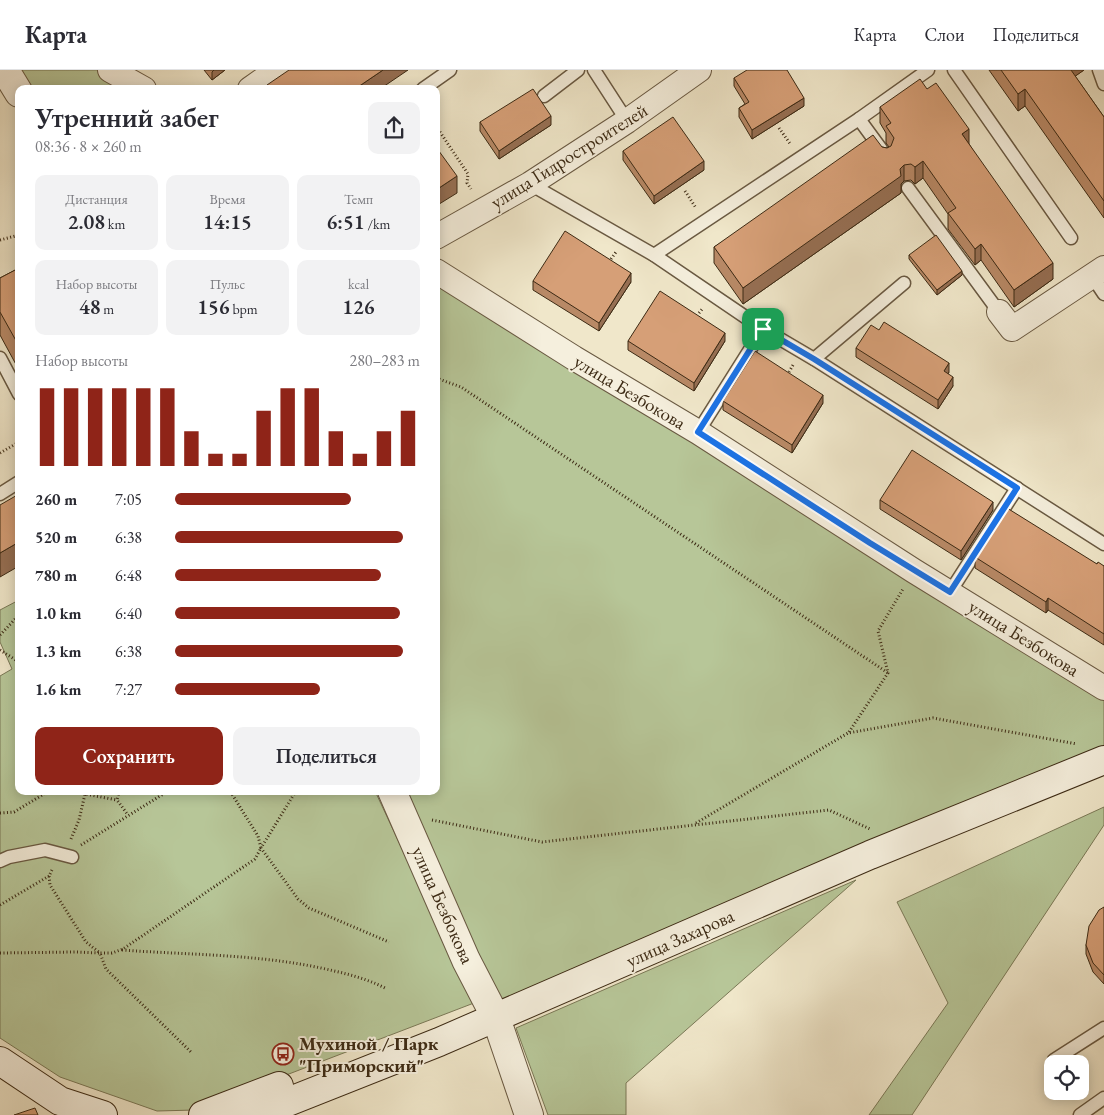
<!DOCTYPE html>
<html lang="ru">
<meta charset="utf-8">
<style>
:root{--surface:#fff;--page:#f2f2f3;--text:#2b2b33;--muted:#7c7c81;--line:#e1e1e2;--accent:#8f2418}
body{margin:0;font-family:"EB Garamond",serif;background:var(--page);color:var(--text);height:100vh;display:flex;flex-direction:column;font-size:19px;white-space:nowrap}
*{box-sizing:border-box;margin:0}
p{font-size:16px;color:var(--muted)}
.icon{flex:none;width:28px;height:28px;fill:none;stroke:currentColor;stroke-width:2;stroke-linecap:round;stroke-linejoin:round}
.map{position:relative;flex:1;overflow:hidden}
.drawer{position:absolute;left:15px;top:15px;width:425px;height:710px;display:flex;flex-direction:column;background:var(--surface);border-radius:10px;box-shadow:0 2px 12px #0003}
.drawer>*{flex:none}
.buttons{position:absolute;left:1044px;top:985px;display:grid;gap:10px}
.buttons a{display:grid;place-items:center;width:45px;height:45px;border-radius:10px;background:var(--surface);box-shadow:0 2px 12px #0003;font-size:25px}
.pin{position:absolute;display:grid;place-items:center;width:42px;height:42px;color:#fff;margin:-21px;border-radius:10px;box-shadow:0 2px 8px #0006}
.round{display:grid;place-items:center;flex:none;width:52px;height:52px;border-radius:10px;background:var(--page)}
.overview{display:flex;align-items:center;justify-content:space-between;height:85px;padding:0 20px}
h1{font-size:28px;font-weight:600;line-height:38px}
.stats{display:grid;grid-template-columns:repeat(3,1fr);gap:8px;height:85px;padding:5px 20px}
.stats div{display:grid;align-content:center;border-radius:10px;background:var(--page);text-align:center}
.stats b{font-size:21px;font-weight:600}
.stats small{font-size:14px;font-weight:400}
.stats p{font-size:14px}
.chart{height:140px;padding:10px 20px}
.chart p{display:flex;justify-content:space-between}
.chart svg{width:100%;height:90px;margin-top:5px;stroke:var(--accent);stroke-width:6}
.action{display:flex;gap:10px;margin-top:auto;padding:10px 20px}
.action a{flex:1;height:58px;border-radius:10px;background:var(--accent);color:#fff;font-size:20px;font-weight:600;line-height:58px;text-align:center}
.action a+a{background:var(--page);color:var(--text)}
ul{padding:0 20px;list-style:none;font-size:16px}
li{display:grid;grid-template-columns:80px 60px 1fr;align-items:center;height:38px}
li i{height:12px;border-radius:6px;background:var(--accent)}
header{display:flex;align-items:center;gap:30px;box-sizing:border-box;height:70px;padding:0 25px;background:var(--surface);border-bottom:1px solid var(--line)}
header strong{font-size:24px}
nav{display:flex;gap:28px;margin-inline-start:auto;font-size:18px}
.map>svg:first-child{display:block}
.green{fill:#b7c698;stroke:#7a7856}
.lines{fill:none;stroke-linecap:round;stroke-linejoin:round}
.service-casing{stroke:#695942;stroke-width:15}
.minor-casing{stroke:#695942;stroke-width:26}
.tertiary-casing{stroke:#695942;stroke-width:30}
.secondary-casing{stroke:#3c2a14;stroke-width:30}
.path{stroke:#3c2a14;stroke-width:3;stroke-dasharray:1 2.5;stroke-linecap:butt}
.service{stroke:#f5efdd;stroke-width:12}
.minor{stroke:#f5efdd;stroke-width:24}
.tertiary{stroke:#f5efdd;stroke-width:28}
.secondary{stroke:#f5efdd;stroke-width:28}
.wall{fill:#b88966;stroke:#3c2a14}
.shaded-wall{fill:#966f53;stroke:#3c2a14}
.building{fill:#d69f77;stroke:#3c2a14}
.route-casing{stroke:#fff;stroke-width:10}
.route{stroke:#1a73e8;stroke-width:6}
.labels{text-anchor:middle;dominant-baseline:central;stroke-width:4;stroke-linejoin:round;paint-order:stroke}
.street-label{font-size:19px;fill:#3c2a14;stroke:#f5efdd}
.poi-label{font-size:19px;font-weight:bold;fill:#3c2a14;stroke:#f5efdd;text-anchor:start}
</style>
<header>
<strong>Карта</strong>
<nav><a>Карта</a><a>Слои</a><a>Поделиться</a></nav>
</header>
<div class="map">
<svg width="1104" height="1045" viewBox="0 0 1104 1045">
<rect width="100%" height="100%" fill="#f0e7ca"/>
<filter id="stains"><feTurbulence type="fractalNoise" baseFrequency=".004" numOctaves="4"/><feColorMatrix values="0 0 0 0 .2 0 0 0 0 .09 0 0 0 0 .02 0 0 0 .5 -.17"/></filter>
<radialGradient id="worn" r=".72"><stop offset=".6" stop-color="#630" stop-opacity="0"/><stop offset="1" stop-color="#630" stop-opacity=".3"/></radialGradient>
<g class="green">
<polygon points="5,0 110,0 144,19 19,19"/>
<polygon points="436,199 1104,618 1104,690 496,948 392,721 436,721"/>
<polygon points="19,530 19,721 375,721 474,933 195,1040 157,1041 60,1007 0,968 0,606 12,599 0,572 0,540"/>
<polygon points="1104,737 1104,755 912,1045 869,1045 948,933 897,832"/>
<polygon points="856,810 626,1013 626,1045 548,1045 516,958"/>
</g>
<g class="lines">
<g class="service-casing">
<g id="service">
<polyline points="594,0 627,51"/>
<polyline points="954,0 1071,168"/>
<polyline points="1099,0 1104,14"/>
<polyline points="423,19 450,0"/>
<polyline points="544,26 578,0"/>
<polyline points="859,49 881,79"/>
<polyline points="530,114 654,185 763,259 814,289 1104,474"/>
<polyline points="908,118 999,242"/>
<polyline points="654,185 859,49 928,0"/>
<polyline points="1092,206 1104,224"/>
<polyline points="0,288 19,324"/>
<polyline points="814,289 904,213"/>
<polyline points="698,362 763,259"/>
<polyline points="0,424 19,412"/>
<polyline points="950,522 1017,418"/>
<polyline points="0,791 9,787 45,780 72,787"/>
<polyline points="1054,990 1104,958"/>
<polyline points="1080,1045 1104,1028"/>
</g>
</g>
<g class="minor-casing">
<g id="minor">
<polyline points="110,0 144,19"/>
<polyline points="250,19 277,0"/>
<polyline points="436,167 530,114 627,51 699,0"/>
<polyline points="436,201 574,288 698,362 914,501 1104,618"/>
<polyline points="999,242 1012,259 1104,198"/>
</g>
</g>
<g class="tertiary-casing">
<g id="tertiary">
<polyline points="5,0 19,23"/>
<polyline points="392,721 466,890 496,948 529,1045"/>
</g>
</g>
<g class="secondary-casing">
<g id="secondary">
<polyline points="0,991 60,1031 103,1045"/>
<polyline points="203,1045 279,1016"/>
<polyline points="255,1045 439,972 870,785 1104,690"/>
</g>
</g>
<g class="path">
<polyline points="436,56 468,104 467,113 471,119"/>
<polyline points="779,58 791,75"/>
<polyline points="685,121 696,138"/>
<polyline points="0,170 19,165"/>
<polyline points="611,189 616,182"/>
<polyline points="699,243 703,238"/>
<polyline points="789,302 793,295"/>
<polyline points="436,308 461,317 888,603"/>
<polyline points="0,383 19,372"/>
<polyline points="0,565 19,545"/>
<polyline points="0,580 19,592"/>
<polyline points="849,662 888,603 878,561 903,519"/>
<polyline points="119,721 117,730 128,745"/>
<polyline points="296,721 261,778 298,829 309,838 389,872"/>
<polyline points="0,743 14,742 49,721"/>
<polyline points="432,750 542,772 829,740 870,759"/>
<polyline points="696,753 848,663 933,648 1077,674"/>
<polyline points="71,769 79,750 85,724 117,730"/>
<polyline points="81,775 168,721"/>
<polyline points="52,800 49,806 50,815 86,872 100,883 112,883 123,879 255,789 261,778 258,766 230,721"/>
<polyline points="0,835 49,806"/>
<path d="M122,880C189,885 255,884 321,898C344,903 366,908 387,919"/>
<polyline points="0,883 75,882 100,883 106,899 192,983"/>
</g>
<use href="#service" class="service"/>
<use href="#minor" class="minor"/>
<use href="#tertiary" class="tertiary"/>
<use href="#secondary" class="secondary"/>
</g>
<g class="wall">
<polygon points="204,0 225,0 212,10"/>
<polygon points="989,0 1084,0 1075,6 1104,47 1104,148 1025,36 1018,41"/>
<polygon points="734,8 804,36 752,69 739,47 739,38 745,34 734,16"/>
<polygon points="880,37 969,74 1053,209 1014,237 981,190 975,195 948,159 948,144 923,108 915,114 911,110 904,111 901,114 901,123 743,234 714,193 714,177 882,77 887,78 889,77 886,73 886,63 880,53"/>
<polygon points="480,52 551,55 499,89 480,61"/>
<polygon points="623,81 704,100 654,134 623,90"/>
<polygon points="909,185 962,205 937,225 909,189"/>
<polygon points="19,198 19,300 0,265 0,208"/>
<polygon points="533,211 631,212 599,261 533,220"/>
<polygon points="628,271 725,271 694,321 628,280"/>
<polygon points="856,278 949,302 948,304 953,316 938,339 856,287"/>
<polygon points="723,331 823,333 792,383 723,340"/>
<polygon points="880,430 993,440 961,490 880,439"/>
<polygon points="975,487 1097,494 1104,496 1104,575 1048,540 1046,543 975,498"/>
<polygon points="1104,837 1104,914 1093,902 1086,884 1086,875"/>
</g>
<g class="shaded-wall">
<polygon points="214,0 225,0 212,10 212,2"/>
<polygon points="383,0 408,0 380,19 355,19"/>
<polygon points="1067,0 1084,0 1067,12"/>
<polygon points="1025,19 1025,36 1018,41 1018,24"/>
<polygon points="804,28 804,36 752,69 752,60"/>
<polygon points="551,46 551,55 499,89 499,81"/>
<polygon points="969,59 969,75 962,64"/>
<polygon points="704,91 704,100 654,134 654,126"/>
<polygon points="923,91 923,108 915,114 915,97"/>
<polygon points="904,95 904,111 901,114 901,123 743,234 743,218 900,99"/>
<polygon points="457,106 457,123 436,136 436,120"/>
<polygon points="981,174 981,190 975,195 975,179"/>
<polygon points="1053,193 1053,209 1014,237 1014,220"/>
<polygon points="962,201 962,205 937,225 937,220"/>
<polygon points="631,203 631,212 599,261 599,253"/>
<polygon points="725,263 725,271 694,321 694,313"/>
<polygon points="949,293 949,302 944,310 944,301"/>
<polygon points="953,307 953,316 938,339 938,330"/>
<polygon points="823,325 823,333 792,383 792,375"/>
<polygon points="993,432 993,440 961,490 961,481"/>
<polygon points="19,472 19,496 0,507 0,483"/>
<polygon points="1048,528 1048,540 1046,543 1046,532"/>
</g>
<g class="building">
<polygon points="289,0 383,0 355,19 265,19 267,15"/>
<polygon points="747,0 787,0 804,28 752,60 739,38 749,32 734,8"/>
<polygon points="1001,0 1071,0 1104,47 1104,131 1025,19 1018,24"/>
<polygon points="920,9 927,19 936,13 969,59 962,64 1053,193 1014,220 981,174 975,179 948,143 956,138 923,91 915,97 911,94 904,95 900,99 901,106 743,218 714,177 873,65 882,77 887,78 891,76 894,68 886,56 891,53 880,37"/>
<polygon points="533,19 551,46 499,81 480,52"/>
<polygon points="673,47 704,91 654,126 623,81"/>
<polygon points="436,77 457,106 436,120"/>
<polygon points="565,161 631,203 599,253 533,211"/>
<polygon points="936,165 962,201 937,220 909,185"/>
<polygon points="19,198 19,276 0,242 0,208"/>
<polygon points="660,221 725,263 694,313 628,271"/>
<polygon points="884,252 949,293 944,301 953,307 938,330 856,278 871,255 879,260"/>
<polygon points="755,281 823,325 792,375 723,331"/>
<polygon points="912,380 993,432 961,481 880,430"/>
<polygon points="19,424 19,472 0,483 0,435"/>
<polygon points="1007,438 1097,494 1098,492 1104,496 1104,564 1048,528 1046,532 975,487"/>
<polygon points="1104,837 1104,905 1093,893 1086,875 1089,856 1099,840"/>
<polygon points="35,1038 38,1045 14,1045"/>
</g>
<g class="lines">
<g class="route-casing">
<polygon id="route" points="763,259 814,289 1017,418 950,522 870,473 698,362"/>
</g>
<use href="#route" class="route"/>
</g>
<defs>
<g id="bus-ring" transform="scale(1.125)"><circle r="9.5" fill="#f5efdd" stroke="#8f2418" stroke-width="1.5"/><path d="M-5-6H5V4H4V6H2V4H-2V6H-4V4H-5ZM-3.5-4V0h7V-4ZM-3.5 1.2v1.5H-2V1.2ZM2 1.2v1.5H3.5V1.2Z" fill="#8f2418"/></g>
</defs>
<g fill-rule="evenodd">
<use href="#bus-ring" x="283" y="984"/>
</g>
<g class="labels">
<g class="street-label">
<text transform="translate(569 86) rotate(-32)">улица Гидростроителей</text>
<text transform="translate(630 322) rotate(31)">улица Безбокова</text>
<text transform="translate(1024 568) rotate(32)">улица Безбокова</text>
<text transform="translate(443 835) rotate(66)">улица Безбокова</text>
<text transform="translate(680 868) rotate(-24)">улица Захарова</text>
</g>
<g class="poi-label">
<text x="299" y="973">Мухиной / Парк<tspan x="299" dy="22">"Приморский"</tspan></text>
</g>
</g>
<rect width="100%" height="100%" filter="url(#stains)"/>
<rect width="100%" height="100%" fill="url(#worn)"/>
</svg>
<div class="buttons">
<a><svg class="icon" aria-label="locate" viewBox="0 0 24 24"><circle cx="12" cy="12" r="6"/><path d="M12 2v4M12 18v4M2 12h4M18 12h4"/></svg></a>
</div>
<div class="pin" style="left:763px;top:259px;background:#1e9e55"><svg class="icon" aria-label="arrive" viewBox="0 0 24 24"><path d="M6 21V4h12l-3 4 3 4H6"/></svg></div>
<section class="drawer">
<div class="overview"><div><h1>Утренний забег</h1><p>08:36 · 8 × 260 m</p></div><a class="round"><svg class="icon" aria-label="share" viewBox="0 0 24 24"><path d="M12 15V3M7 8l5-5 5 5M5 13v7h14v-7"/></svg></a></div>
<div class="stats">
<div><p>Дистанция</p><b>2.08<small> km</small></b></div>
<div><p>Время</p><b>14:15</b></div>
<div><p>Темп</p><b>6:51<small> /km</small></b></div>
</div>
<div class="stats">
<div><p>Набор высоты</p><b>48<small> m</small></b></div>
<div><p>Пульс</p><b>156<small> bpm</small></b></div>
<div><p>kcal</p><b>126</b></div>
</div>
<div class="chart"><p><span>Набор высоты</span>280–283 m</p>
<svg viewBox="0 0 160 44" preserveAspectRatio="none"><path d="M5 44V6M15 44V6M25 44V6M35 44V6M45 44V6M55 44V6M65 44V27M75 44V38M85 44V38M95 44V17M105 44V6M115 44V6M125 44V27M135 44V38M145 44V27M155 44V17"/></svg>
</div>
<ul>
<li><b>260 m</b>7:05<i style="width:72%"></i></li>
<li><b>520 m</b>6:38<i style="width:93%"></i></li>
<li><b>780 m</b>6:48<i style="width:84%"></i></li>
<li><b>1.0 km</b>6:40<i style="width:92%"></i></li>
<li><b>1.3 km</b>6:38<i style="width:93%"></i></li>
<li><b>1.6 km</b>7:27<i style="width:59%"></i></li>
</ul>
<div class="action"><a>Сохранить</a><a>Поделиться</a></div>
</section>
</div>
